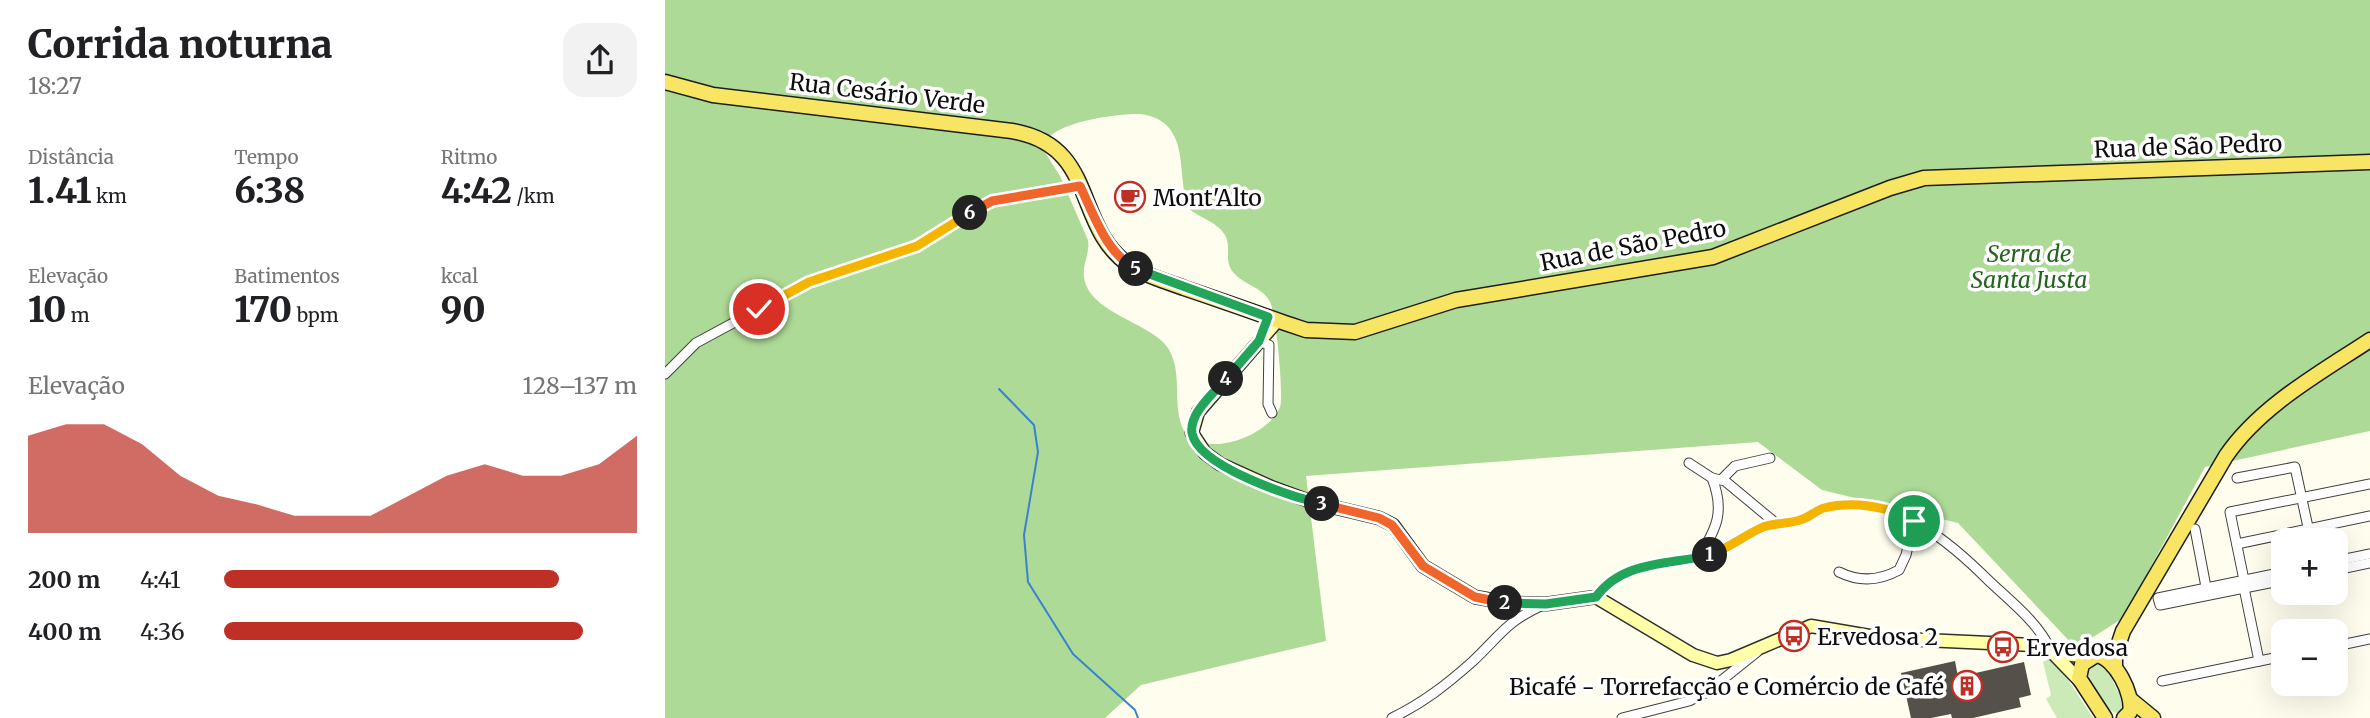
<!DOCTYPE html>
<html lang="pt">
<meta charset="utf-8">
<style>
:root{--surface:#fff;--page:#f2f2f2;--text:#202124;--muted:#757577;--accent:#be2f25}
body{margin:0;font-family:Merriweather,serif;background:var(--page);color:var(--text);height:100vh;display:flex;flex-direction:column;font-size:26px;white-space:nowrap}
*{box-sizing:border-box;margin:0}
p{font-size:23px;color:var(--muted)}
.icon{flex:none;width:38px;height:38px;fill:none;stroke:currentColor;stroke-width:2;stroke-linecap:round;stroke-linejoin:round}
.map{position:relative;flex:1;overflow:hidden}
.sheet{display:flex;flex-direction:column;background:var(--surface);width:665px}
.sheet>*{flex:none}
.fabs{position:absolute;left:1606px;top:528px;display:grid;gap:14px}
.fabs a{display:grid;place-items:center;width:77px;height:77px;border-radius:14px;background:var(--surface);box-shadow:0 7px 28px #0002;font-size:35px}
.pin{position:absolute;display:grid;place-items:center;width:60px;height:60px;color:#fff;margin:-30px;border:4px solid #fff;border-radius:50%;box-shadow:0 2px 7px #0007}
.km{position:absolute;width:35px;height:35px;margin:-18px;border-radius:50%;background:#222;color:#fff;font-size:19px;line-height:35px;text-align:center}
.round{display:grid;place-items:center;flex:none;width:74px;height:74px;border-radius:21px;background:var(--page)}
.summary{display:flex;align-items:center;justify-content:space-between;height:119px;padding:0 28px}
h1{font-size:38px;font-weight:800;line-height:52px}
.metrics{display:grid;grid-template-columns:repeat(3,1fr);gap:10px;height:119px;padding:7px 28px}
.metrics div{display:grid;align-content:center}
.metrics b{font-size:35px;font-weight:800}
.metrics small{font-size:19px;font-weight:400}
.metrics p{font-size:19px}
.chart{height:196px;padding:14px 28px}
.chart p{display:flex;justify-content:space-between}
.chart svg{width:100%;height:126px;margin-top:7px;fill:var(--accent);opacity:.7}
ul{padding:0 28px;list-style:none;font-size:23px}
li{display:grid;grid-template-columns:112px 84px 1fr;align-items:center;height:52px}
li i{height:18px;border-radius:9px;background:var(--accent)}
main{display:flex;flex:1;min-height:0}
.map>svg:first-child{display:block}
.green{fill:#cce9b8}
.forest{fill:#aeda97;fill-rule:evenodd}
.lines{fill:none;stroke-linecap:round;stroke-linejoin:round}
.stream{stroke:#3a82cd;stroke-width:2}
.building{fill:#56504a}
.street-casing{stroke:#404040;stroke-width:11}
.secondary-casing{stroke:#2f2f2f;stroke-width:15}
.primary-casing{stroke:#1e1e1e;stroke-width:17}
.street{stroke:#fff;stroke-width:9}
.secondary{stroke:#ffffa9;stroke-width:12}
.primary{stroke:#f8e564;stroke-width:14}
.split-1-casing{stroke:#fff;stroke-width:14}
.split-2-casing{stroke:#fff;stroke-width:14}
.split-3-casing{stroke:#fff;stroke-width:14}
.split-4-casing{stroke:#fff;stroke-width:14}
.split-5-casing{stroke:#fff;stroke-width:14}
.split-6-casing{stroke:#fff;stroke-width:14}
.split-7-casing{stroke:#fff;stroke-width:14}
.split-1{stroke:#f5b400;stroke-width:9}
.split-2{stroke:#22a559;stroke-width:9}
.split-3{stroke:#f0652b;stroke-width:9}
.split-4{stroke:#22a559;stroke-width:9}
.split-5{stroke:#22a559;stroke-width:9}
.split-6{stroke:#f0652b;stroke-width:9}
.split-7{stroke:#f5b400;stroke-width:9}
.labels{text-anchor:middle;dominant-baseline:central;stroke-width:7;stroke-linejoin:round;paint-order:stroke}
.street-label{font-size:23px;fill:#0d0d0d;stroke:#fff}
.poi-label{font-size:23px;fill:#0d0d0d;stroke:#fff;text-anchor:start}
.park-label{font-size:23px;font-style:italic;fill:#24651e;stroke:#fff}
</style>
<main>
<section class="sheet">
<div class="summary"><div><h1>Corrida noturna</h1><p>18:27</p></div><a class="round"><svg class="icon" aria-label="share" viewBox="0 0 24 24"><path d="M12 15V3M7 8l5-5 5 5M5 13v7h14v-7"/></svg></a></div>
<div class="metrics">
<div><p>Distância</p><b>1.41<small> km</small></b></div>
<div><p>Tempo</p><b>6:38</b></div>
<div><p>Ritmo</p><b>4:42<small> /km</small></b></div>
</div>
<div class="metrics">
<div><p>Elevação</p><b>10<small> m</small></b></div>
<div><p>Batimentos</p><b>170<small> bpm</small></b></div>
<div><p>kcal</p><b>90</b></div>
</div>
<div class="chart"><p><span>Elevação</span>128–137 m</p>
<svg viewBox="0 0 160 44" preserveAspectRatio="none"><path d="M0 44V10L10 6L20 6L30 13L40 24L50 31L60 34L70 38L80 38L90 38L100 31L110 24L120 20L130 24L140 24L150 20L160 10V44z"/></svg>
</div>
<ul>
<li><b>200 m</b>4:41<i style="width:81%"></i></li>
<li><b>400 m</b>4:36<i style="width:87%"></i></li>
</ul>
</section>
<div class="map">
<svg width="1705" height="718" viewBox="0 0 1705 718">
<rect width="100%" height="100%" fill="#fffeee"/>
<g class="green">
<polygon points="1385,658 1402,678 1428,718 1392,718 1381,699 1386,695 1378,662"/>
<path d="M1432,663L1442,669L1458,702V709L1452,713C1439,711 1422,684 1423,671Z"/>
</g>
<path class="forest" d="M0,0H1705V431L1540,467L1458,618L1411,648L1293,523L1157,490L1093,442L641,476L661,641L476,685L440,718H0ZM475,114C527,121 511,172 523,208C534,218 554,222 561,237C566,249 559,261 568,272C578,285 598,287 605,302C611,312 619,397 615,407C606,429 571,445 548,444C538,444 527,438 519,431C506,405 519,374 503,348C487,323 423,313 419,277C417,265 425,254 423,240L395,176L376,146C389,121 450,114 475,114Z"/>
<g class="lines">
<polyline class="stream" points="334,389 369,425 373,452 359,535 363,582 408,654 470,710 473,718"/>
</g>
<polygon class="building" points="1290,661 1293,677 1359,662 1366,695 1354,698 1356,707 1308,718 1287,718 1286,714 1266,718 1246,718 1236,673"/>
<g class="lines">
<g class="street-casing">
<g id="street">
<polyline points="594,341 604,345 603,404 607,413"/>
<polyline points="0,374 31,343 144,282 252,246 327,201 415,185"/>
<path d="M1024,463L1047,478C1060,511 1052,528 1034,557"/>
<polyline points="1047,478 1060,481 1113,525"/>
<polyline points="1572,478 1630,467 1646,541"/>
<polyline points="1057,479 1070,466 1105,458"/>
<polyline points="1530,529 1541,587"/>
<polyline points="1572,544 1705,516"/>
<polyline points="1671,561 1705,554"/>
<polyline points="1671,570 1705,563"/>
<path d="M1174,572C1194,582 1214,581 1234,570L1241,555L1249,521"/>
<polyline points="1619,572 1493,598 1495,605 1619,580"/>
<polyline points="1579,580 1565,512 1705,484"/>
<polyline points="1579,588 1594,661"/>
<path d="M931,597C958,560 1003,566 1042,556C1064,550 1079,534 1099,527C1111,523 1124,524 1136,520C1144,517 1151,510 1160,508C1224,493 1276,534 1319,576C1342,599 1373,621 1386,651"/>
<polyline points="1671,646 1705,639"/>
<polyline points="1497,681 1619,656"/>
<path d="M727,718C758,703 781,685 807,662C835,636 840,622 878,605"/>
<polyline points="957,718 1024,701 1042,692 1092,652"/>
</g>
</g>
<g class="secondary-casing">
<g id="secondary">
<polyline points="612,321 533,412 527,433 540,453 555,464 606,487 647,502 714,518 728,525 758,566 810,597 843,603 881,604 931,597 1028,655 1052,663 1066,660 1146,626 1216,638 1368,645 1397,654 1426,657"/>
<polyline points="1386,651 1416,682"/>
</g>
</g>
<g class="primary-casing">
<g id="primary">
<path d="M0,82L48,95L347,131C434,146 407,225 464,265C480,276 501,281 519,288C552,299 586,311 620,323L641,330L690,332L791,300L1048,257L1225,188L1259,178L1705,162"/>
<path d="M1450,666V655L1458,631L1561,456C1595,406 1655,373 1705,340"/>
<polyline points="1466,700 1488,718"/>
<path d="M1440,718L1414,678L1417,664L1431,655C1450,657 1469,695 1465,712L1459,718"/>
</g>
</g>
<use href="#street" class="street"/>
<use href="#secondary" class="secondary"/>
<use href="#primary" class="primary"/>
</g>
<g class="lines">
<g class="split-1-casing">
<path id="split-1" d="M1045,555C1064,548 1080,535 1098,527C1109,523 1123,524 1135,520C1144,518 1151,510 1159,508C1187,501 1224,506 1249,521"/>
</g>
<g class="split-2-casing">
<path id="split-2" d="M840,603L881,604L931,597C958,560 1005,565 1045,555"/>
</g>
<g class="split-3-casing">
<polyline id="split-3" points="657,504 714,518 727,525 758,566 810,597 840,603"/>
</g>
<g class="split-4-casing">
<path id="split-4" d="M561,379C549,393 524,413 527,433C533,467 628,497 657,504"/>
</g>
<g class="split-5-casing">
<polyline id="split-5" points="471,269 603,317 594,341 561,379"/>
</g>
<g class="split-6-casing">
<path id="split-6" d="M305,213L327,201L415,186C429,215 441,253 471,269"/>
</g>
<g class="split-7-casing">
<polyline id="split-7" points="94,309 144,282 252,246 305,213"/>
</g>
<use href="#split-1" class="split-1"/>
<use href="#split-2" class="split-2"/>
<use href="#split-3" class="split-3"/>
<use href="#split-4" class="split-4"/>
<use href="#split-5" class="split-5"/>
<use href="#split-6" class="split-6"/>
<use href="#split-7" class="split-7"/>
</g>
<defs>
<g id="cafe-ring" transform="scale(1.575)"><circle r="9.5" fill="#fff" stroke="#be2f25" stroke-width="1.5"/><path d="M-5.5-4.5H6V0H3Q3 3.5 0 3.5H-2.5Q-5.5 3.5-5.5 0ZM3-3.2v2h1.7v-2ZM-6 4.5H4V6H-6Z" fill="#be2f25"/></g>
<g id="bus-ring" transform="scale(1.575)"><circle r="9.5" fill="#fff" stroke="#be2f25" stroke-width="1.5"/><path d="M-5-6H5V4H4V6H2V4H-2V6H-4V4H-5ZM-3.5-4V0h7V-4ZM-3.5 1.2v1.5H-2V1.2ZM2 1.2v1.5H3.5V1.2Z" fill="#be2f25"/></g>
<g id="building-ring" transform="scale(1.575)"><circle r="9.5" fill="#fff" stroke="#be2f25" stroke-width="1.5"/><path d="M-4-6H4V6H1V3H-1V6H-4ZM-2.5-4.3h1.7v1.8h-1.7ZM.8-4.3h1.7v1.8H.8ZM-2.5-1h1.7V.8h-1.7ZM.8-1h1.7V.8H.8Z" fill="#be2f25"/></g>
</defs>
<g fill-rule="evenodd">
<use href="#cafe-ring" x="465" y="197"/>
<use href="#bus-ring" x="1129" y="636"/>
<use href="#bus-ring" x="1338" y="647"/>
<use href="#building-ring" x="1302" y="686"/>
</g>
<g class="labels">
<g class="street-label">
<text transform="translate(222 93) rotate(7)">Rua Cesário Verde</text>
<text transform="translate(1523 146) rotate(-2)">Rua de São Pedro</text>
<text transform="translate(968 245) rotate(-11)">Rua de São Pedro</text>
</g>
<g class="poi-label">
<text x="488" y="197">Mont'Alto</text>
<text x="1152" y="636">Ervedosa 2</text>
<text x="1361" y="647">Ervedosa</text>
<text x="1279" y="686" text-anchor="end">Bicafé - Torrefacção e Comércio de Café</text>
</g>
<g class="park-label">
<text x="1364" y="253">Serra de<tspan x="1364" dy="26">Santa Justa</tspan></text>
</g>
</g>
</svg>
<div class="fabs">
<a>+</a>
<a>−</a>
</div>
<div class="pin" style="left:1249px;top:521px;background:#1e9e55"><svg class="icon" aria-label="arrive" viewBox="0 0 24 24"><path d="M6 21V4h12l-3 4 3 4H6"/></svg></div>
<div class="pin" style="left:94px;top:309px;background:#d93025"><svg class="icon" aria-label="check" viewBox="0 0 24 24"><path d="M5 12l5 5 9-10"/></svg></div>
<b class="km" style="left:1045px;top:555px">1</b>
<b class="km" style="left:840px;top:603px">2</b>
<b class="km" style="left:657px;top:504px">3</b>
<b class="km" style="left:561px;top:379px">4</b>
<b class="km" style="left:471px;top:269px">5</b>
<b class="km" style="left:305px;top:213px">6</b>
</div>
</main>
